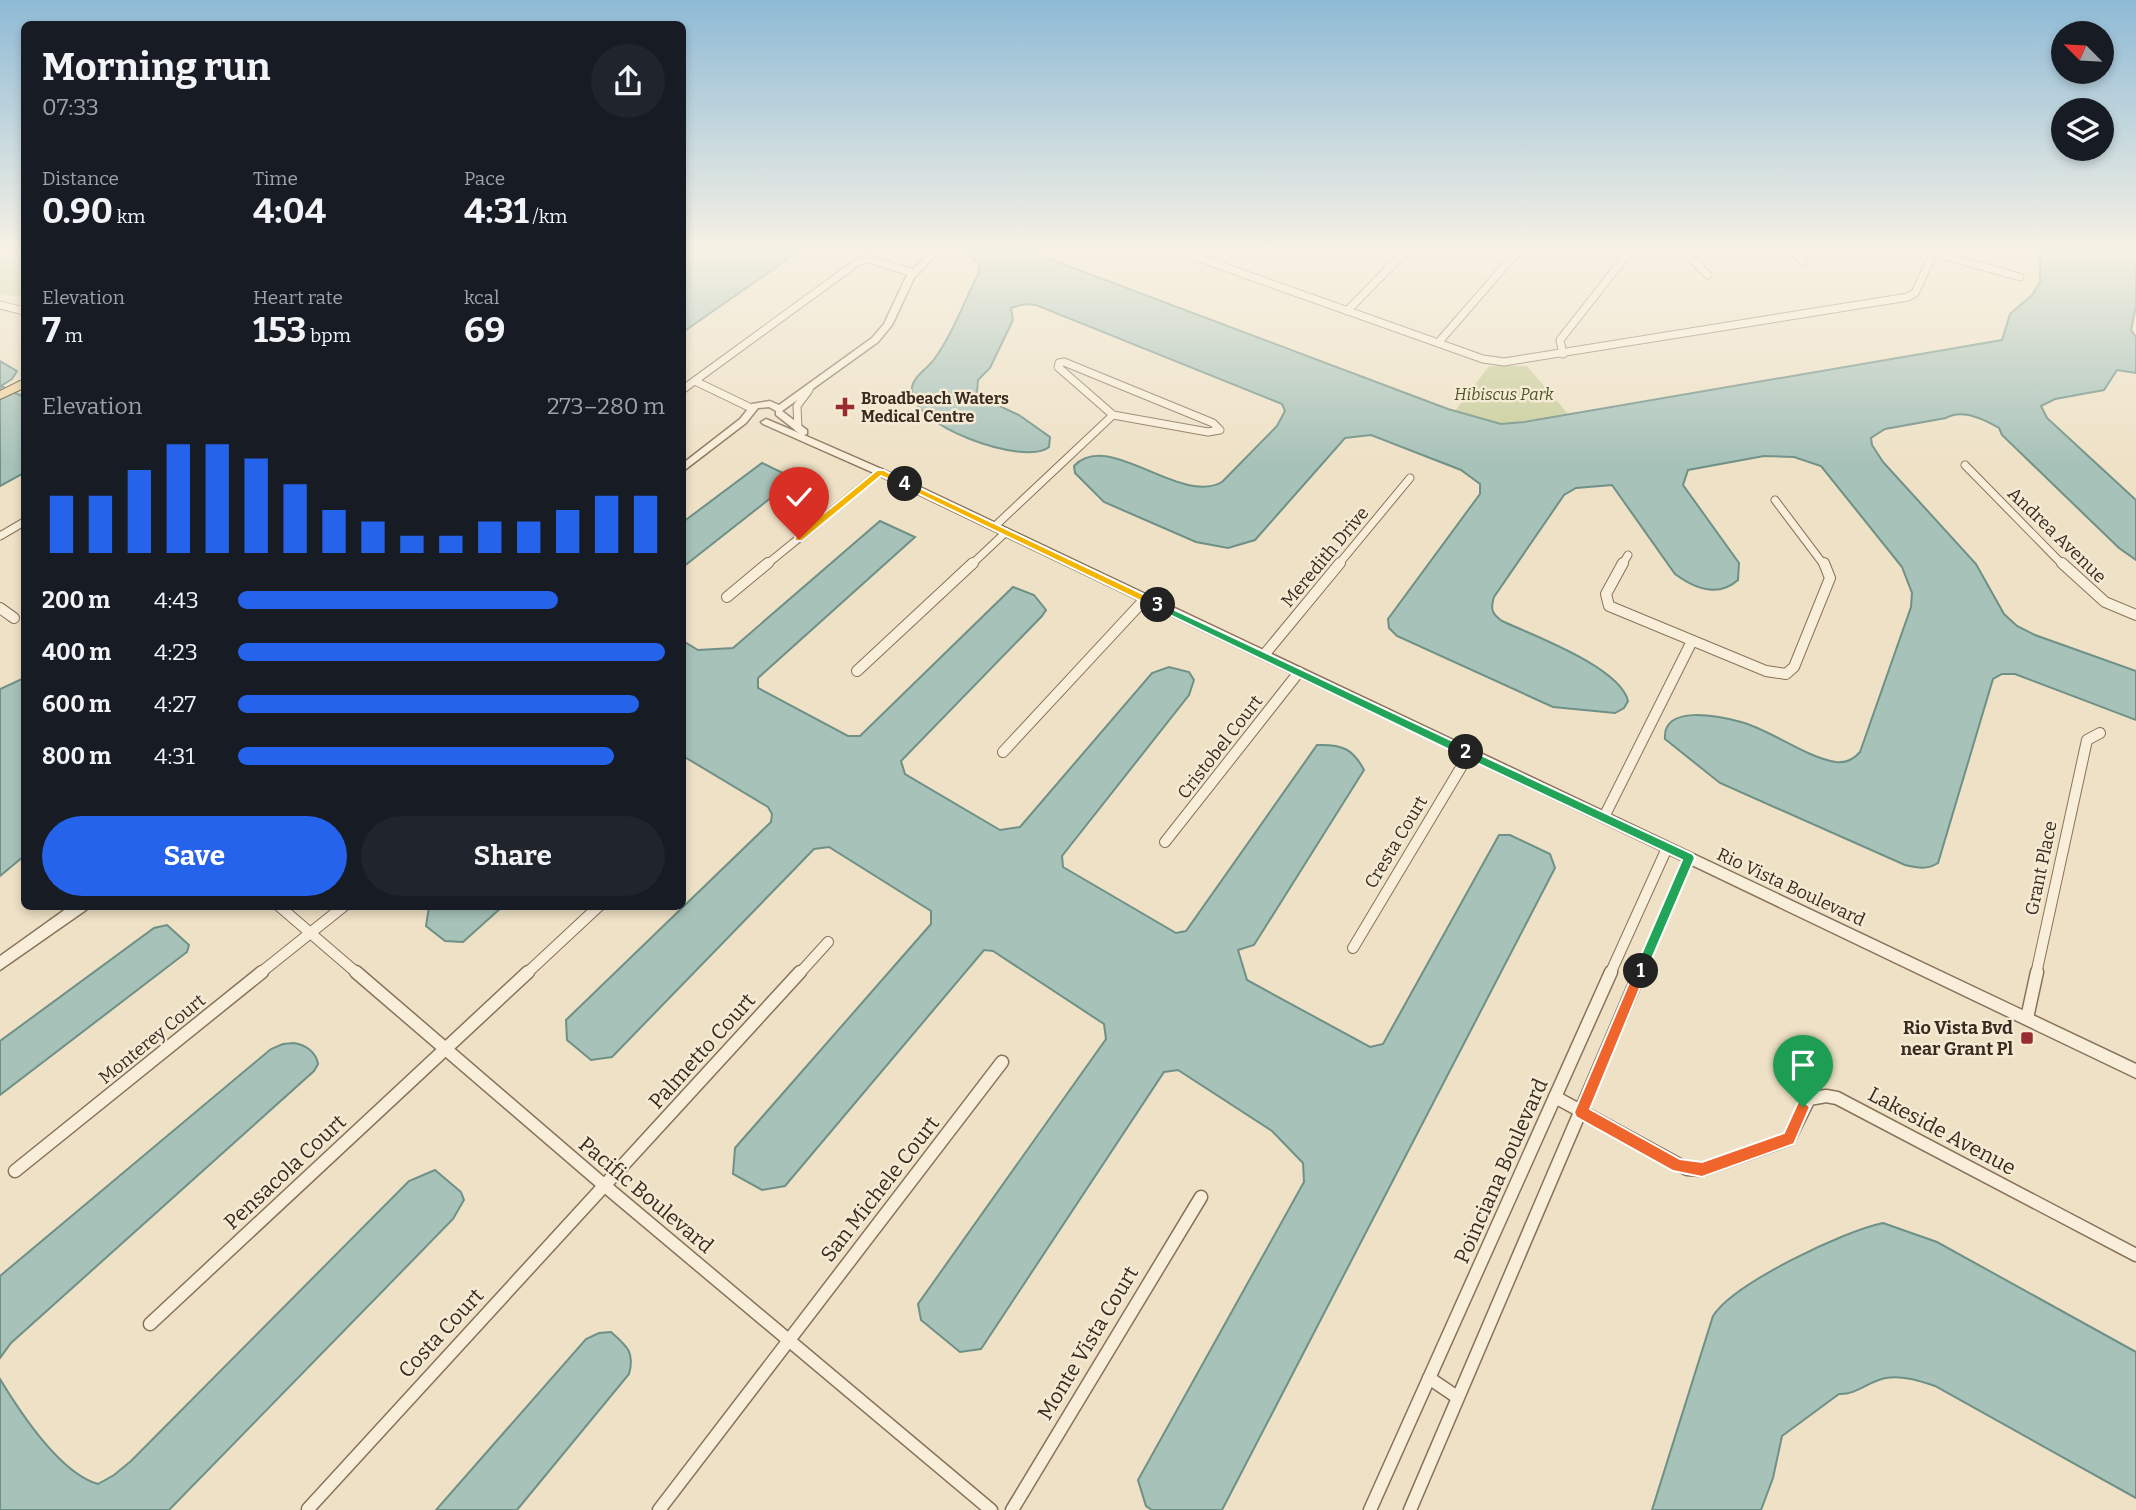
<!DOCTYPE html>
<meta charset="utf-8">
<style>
:root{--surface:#171b24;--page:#20242c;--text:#f1f3f6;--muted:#9ea1a6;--accent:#2563eb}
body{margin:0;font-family:Bitter,serif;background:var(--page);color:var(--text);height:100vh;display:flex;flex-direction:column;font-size:26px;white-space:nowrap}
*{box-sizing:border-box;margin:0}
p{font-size:23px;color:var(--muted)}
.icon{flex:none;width:38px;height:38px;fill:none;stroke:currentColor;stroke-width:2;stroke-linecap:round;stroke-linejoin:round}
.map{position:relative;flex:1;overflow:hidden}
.panel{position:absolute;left:21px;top:21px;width:665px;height:889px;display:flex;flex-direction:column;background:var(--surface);border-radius:10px;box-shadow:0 4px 10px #0003}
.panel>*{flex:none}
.needle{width:46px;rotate:294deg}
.controls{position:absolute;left:2051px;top:21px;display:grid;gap:14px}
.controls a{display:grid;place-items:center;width:63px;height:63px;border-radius:50%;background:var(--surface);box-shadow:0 4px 10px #0003;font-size:35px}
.pin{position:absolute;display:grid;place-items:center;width:60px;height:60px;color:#fff;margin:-72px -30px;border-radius:50% 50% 50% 0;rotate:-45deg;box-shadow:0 0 7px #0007}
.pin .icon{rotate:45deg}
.km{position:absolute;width:35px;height:35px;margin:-18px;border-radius:50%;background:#222;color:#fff;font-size:19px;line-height:35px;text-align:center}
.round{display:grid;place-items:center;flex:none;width:74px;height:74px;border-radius:37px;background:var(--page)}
.head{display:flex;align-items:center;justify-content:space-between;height:119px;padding:0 21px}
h1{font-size:38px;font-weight:700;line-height:52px}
.stats{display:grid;grid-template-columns:repeat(3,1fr);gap:10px;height:119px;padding:7px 21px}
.stats div{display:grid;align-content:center}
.stats b{font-size:35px;font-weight:700}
.stats small{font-size:19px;font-weight:400}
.stats p{font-size:19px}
.chart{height:196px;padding:14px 21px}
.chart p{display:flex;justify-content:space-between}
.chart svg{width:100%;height:126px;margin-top:7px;stroke:var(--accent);stroke-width:6}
.button{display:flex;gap:14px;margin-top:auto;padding:14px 21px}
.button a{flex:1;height:80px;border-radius:42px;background:var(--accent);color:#fff;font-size:28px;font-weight:700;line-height:80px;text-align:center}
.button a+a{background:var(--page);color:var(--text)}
ul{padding:0 21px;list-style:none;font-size:23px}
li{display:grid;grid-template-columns:112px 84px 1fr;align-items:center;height:52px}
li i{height:18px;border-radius:9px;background:var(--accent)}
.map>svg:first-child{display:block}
.green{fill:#c8cc99}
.water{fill:#a7c2b9;stroke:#6e9086;stroke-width:2}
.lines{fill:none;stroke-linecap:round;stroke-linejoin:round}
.minor-far2-casing{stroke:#89725c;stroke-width:9}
.minor-far1-casing{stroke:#89725c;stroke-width:12}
.minor-casing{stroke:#89725c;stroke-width:15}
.tertiary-casing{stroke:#89725c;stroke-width:3}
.primary-casing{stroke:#574130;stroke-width:2}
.minor-far2{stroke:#f9eed9;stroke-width:7}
.minor-far1{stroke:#f9eed9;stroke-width:10}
.minor{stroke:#f9eed9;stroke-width:12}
.tertiary{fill:#f9eed9;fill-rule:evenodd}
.primary{fill:#f0d49e;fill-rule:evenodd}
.split-1{fill:#f0652b;stroke:#fff;stroke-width:2}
.split-2{fill:#22a559;stroke:#fff;stroke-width:2}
.split-3{fill:#22a559;stroke:#fff;stroke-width:2}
.split-4{fill:#f5b400;stroke:#fff;stroke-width:2}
.split-5{fill:#f5b400;stroke:#fff;stroke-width:2}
.poi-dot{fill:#982c30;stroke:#f5ebd5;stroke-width:2.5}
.labels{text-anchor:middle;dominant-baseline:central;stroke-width:5;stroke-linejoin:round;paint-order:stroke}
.far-park-label{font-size:16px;font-style:italic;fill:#4b5626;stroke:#f5ebd5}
.far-poi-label{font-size:16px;font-weight:bold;fill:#392b1f;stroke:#f5ebd5;text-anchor:start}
.street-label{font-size:18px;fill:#392b1f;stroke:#f5ebd5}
.poi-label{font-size:18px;font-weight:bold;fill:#392b1f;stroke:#f5ebd5;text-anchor:end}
.near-street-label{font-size:21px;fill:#392b1f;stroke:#f5ebd5}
</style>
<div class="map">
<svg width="2136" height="1510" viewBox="0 0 2136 1510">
<rect width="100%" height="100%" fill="#eee1c6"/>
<g class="green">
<polygon points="0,252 24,252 24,298 0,293"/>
<polygon points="1489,366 1527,366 1569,415 1501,424 1455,411"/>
</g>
<g class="water">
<polygon points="683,252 798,252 683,332"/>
<path d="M966,252H1031L1448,409L1501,424L1524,422L2002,340L2010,314L2032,295L2040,282V252H2136V306L2131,330L2136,337V373L2117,370L2104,390L2055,399L2041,406L2047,418L2136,500V560L2119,548L2002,435L1999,428C1984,419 1962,408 1946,418L1885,429L1871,438L1872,445L1883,462L1976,564L2004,614L2017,626L2035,635L2136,671V720L2015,674H2002L1993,679L1938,863C1927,870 1918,868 1905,865L1720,783L1665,739C1662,704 1719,716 1741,722C1771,730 1807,758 1836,762C1845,763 1854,759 1860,752L1911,607L1912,593L1902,567L1821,466L1794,457L1764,456L1688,470L1683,485L1739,563L1738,580C1718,598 1694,588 1675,574L1612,485L1576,488L1564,495L1494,597C1490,609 1492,614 1502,621C1532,635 1620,667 1628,701L1624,708L1615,713L1553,707L1397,636L1389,628L1388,619L1480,494V484L1461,470L1371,435L1345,438L1255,540L1228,548L1196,542L1104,502L1075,473L1074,466C1108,429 1180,506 1222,482L1277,426L1285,411L1282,404L1036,305L1025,304L1011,308L1013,320L990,368L978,380L977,393L982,398L1019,415L1050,437L1049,447C1026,467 905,425 912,387C915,374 928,369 935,358C953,333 965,300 979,272V265Z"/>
<polygon points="0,361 17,371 12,379 1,386 24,397 24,473 0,486"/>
<polygon points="762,463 785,474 791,482 683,567 683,522"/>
<path d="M880,521L915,537L758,678V688L848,736H860L1013,587L1034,595L1046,610L1042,616L901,761L905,774L1000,830L1020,827L1152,673L1169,667L1189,672L1194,680L1189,695L1062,856L1063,867L1176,933L1186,931L1317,745C1342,744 1353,749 1364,770L1254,945L1238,950L1247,980L1370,1047L1383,1044L1499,835H1510L1550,854L1555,868L1222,1510H1152L1146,1506L1138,1480L1304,1182L1303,1163L1272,1131L1178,1070L1164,1072L981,1349L960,1352L921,1320L918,1304L1106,1039L1104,1024L993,951L984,950L785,1186L762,1190L733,1174L735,1148L931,924V911L829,847L814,849L612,1057L591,1060L567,1040L566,1020L771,822L772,814L768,807L683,756V641L698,650L733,648Z"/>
<polygon points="24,678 24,856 0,876 0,689"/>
<polygon points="429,907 429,906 502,907 463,942 445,941 426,926"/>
<polygon points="167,925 189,945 187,952 0,1095 0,1041 154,928"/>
<path d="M294,1043C306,1045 316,1052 318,1064L314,1071L11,1343L0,1358V1276L271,1049L283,1044Z"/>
<path d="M435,1170L461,1192L464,1200L453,1219L169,1510H0V1379C20,1412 60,1473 98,1484L114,1475L131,1461L409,1181Z"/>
<path d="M1883,1223L1937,1242L2136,1352V1498L1935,1386C1920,1381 1902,1375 1886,1378C1868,1381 1857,1395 1839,1394L1782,1436L1773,1478L1761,1510H1652L1713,1316C1734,1283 1844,1231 1883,1223Z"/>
<path d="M611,1332C627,1346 635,1352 629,1374L517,1510H436L586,1339L599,1333Z"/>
</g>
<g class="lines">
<g class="minor-far2-casing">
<g id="minor-far2">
<polyline points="1190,252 1199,258 1483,359 1504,362 1908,297 1915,293 1934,252"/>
<polyline points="1685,252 1708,275"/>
<polyline points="1793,252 1803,261"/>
<polyline points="1931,252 2020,277"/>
<polyline points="0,305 24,311"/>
<polyline points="1347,311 1405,252"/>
<polyline points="1438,343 1517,252"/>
<polyline points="1563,354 1560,340 1626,256 1647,252"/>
<polygon points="1064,362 1213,423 1220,430 1208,432 1113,415 1058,367 1059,363"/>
<polyline points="695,381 751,408"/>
<polyline points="682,390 859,261 869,259 913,273"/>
<polyline points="798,428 797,406 809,390"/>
<polyline points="1965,465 2063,565"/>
<polyline points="1775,500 1824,565"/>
<polyline points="994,527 1113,415"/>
<polyline points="0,536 24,522"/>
<polyline points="766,565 880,472"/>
<polyline points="971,565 1006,532"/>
<polyline points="1338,565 1410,478"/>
<polyline points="1622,565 1628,555"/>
</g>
</g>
<g class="minor-far1-casing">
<g id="minor-far1">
<polyline points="1623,563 1606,594 1609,606 1766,671 1786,674 1794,667 1830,578 1824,563"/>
<polyline points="2062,563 2105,602 2136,615"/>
<polyline points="727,597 768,563"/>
<polyline points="0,608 14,618"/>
<polyline points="1264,655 1340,563"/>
<polyline points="857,671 973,563"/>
<polyline points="1003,752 1145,599"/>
<polyline points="1604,817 1692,641"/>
<polyline points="1165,842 1299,672"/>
<polyline points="279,906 358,974"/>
<polyline points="1353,948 1469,754"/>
<polyline points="259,974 344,906"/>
<polyline points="526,974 599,906"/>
<polyline points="799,974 828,942"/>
<polyline points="1610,974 1667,848"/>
<polyline points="1639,974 1689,858"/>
<polyline points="2036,974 2087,740 2100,733"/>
</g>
</g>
<g class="minor-casing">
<g id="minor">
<polyline points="356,972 605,1186 991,1510"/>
<polyline points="2027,1018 2037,972"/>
<polyline points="1555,1097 1687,1169 1702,1170 1789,1139 1809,1099 1826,1096 1837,1098 2136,1255"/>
<polyline points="15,1171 262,972"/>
<polyline points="150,1324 528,972"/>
<polyline points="1429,1378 1457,1397"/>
<polyline points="308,1509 800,972"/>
<polyline points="659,1510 1002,1062"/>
<polyline points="1012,1510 1201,1197"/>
<polyline points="1370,1510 1611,972"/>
<polyline points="1410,1510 1640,972"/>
</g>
</g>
<g class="tertiary-casing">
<g id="tertiary">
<polygon points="930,252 939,252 914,278 892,325 878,342 782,411 807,430 807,434 804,435 884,470 2136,1064 2136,1078 876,474 763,424 761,422 766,419 799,433 776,415 776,411 769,407 758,408 746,423 682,472 682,464 740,419 752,404 770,401 779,405 872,338 884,324 906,277"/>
<polygon points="70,906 88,906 86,910 0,970 0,956"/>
</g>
</g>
<g class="primary-casing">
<polygon id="primary" points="20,381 24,381 24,388 0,399 0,391"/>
</g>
<use href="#minor-far2" class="minor-far2"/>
<use href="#minor-far1" class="minor-far1"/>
<use href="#minor" class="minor"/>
<use href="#tertiary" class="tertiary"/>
<use href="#primary" class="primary"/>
</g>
<linearGradient id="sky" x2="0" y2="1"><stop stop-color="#8ebad5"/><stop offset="0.54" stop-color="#f7f2e5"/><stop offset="1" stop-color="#f7f2e5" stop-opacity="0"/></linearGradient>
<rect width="2136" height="464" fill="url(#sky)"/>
<polygon class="split-1" points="1641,965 1647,971 1590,1109 1680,1159 1702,1162 1784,1133 1798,1102 1803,1100 1810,1107 1794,1144 1702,1177 1673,1171 1576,1117 1574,1112 1634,971"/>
<polygon class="split-2" points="1466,748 1693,854 1695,858 1645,975 1636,975 1634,971 1682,860 1462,756 1461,752"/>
<polygon class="split-3" points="1158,602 1470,749 1472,752 1470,756 1462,756 1155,608 1155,603"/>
<polygon class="split-4" points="905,481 1162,603 1163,605 1155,608 902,486 902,482"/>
<polygon class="split-5" points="877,470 884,470 910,484 902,486 881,476 802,541 795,541 795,537"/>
<g class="poi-dot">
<path d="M841.5 396.5h7v7h7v7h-7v7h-7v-7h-7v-7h7z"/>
<rect x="2020" y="1031" width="14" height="14" rx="3.5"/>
</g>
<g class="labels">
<g class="far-park-label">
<text x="1504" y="394">Hibiscus Park</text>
</g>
<g class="far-poi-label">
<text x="861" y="398">Broadbeach Waters<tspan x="861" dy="18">Medical Centre</tspan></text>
</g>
<g class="street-label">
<text transform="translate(2057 535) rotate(44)">Andrea Avenue</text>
<text transform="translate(1325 557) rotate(-50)">Meredith Drive</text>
<text transform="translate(1220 747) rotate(-52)">Cristobel Court</text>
<text transform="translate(1396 842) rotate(-59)">Cresta Court</text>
<text transform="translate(2041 868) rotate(-78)">Grant Place</text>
<text transform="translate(1791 887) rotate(25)">Rio Vista Boulevard</text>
<text transform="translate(152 1039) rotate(-39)">Monterey Court</text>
</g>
<g class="poi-label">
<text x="2013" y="1028">Rio Vista Bvd<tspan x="2013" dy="21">near Grant Pl</tspan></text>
</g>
<g class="near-street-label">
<text transform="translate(702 1051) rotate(-48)">Palmetto Court</text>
<text transform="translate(1942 1131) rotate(28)">Lakeside Avenue</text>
<text transform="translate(1501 1171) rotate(-66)">Poinciana Boulevard</text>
<text transform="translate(285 1172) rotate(-43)">Pensacola Court</text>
<text transform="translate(880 1189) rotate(-52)">San Michele Court</text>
<text transform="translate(646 1195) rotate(40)">Pacific Boulevard</text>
<text transform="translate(441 1333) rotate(-47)">Costa Court</text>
<text transform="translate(1088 1343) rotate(-59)">Monte Vista Court</text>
</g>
</g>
</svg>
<div class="controls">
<a><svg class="needle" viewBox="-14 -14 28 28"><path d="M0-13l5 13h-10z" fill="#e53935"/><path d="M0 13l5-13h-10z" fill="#9ea1a6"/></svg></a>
<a><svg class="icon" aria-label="layers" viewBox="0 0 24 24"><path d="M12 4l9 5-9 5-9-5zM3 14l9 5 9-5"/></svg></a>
</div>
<div class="pin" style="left:1803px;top:1107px;background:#1e9e55"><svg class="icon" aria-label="arrive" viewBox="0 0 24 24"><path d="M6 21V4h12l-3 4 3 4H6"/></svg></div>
<div class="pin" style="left:799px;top:539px;background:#d93025"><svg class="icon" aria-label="check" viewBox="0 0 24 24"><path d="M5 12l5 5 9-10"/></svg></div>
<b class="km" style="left:1641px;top:971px">1</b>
<b class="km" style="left:1466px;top:752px">2</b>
<b class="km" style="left:1158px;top:605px">3</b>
<b class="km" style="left:905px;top:484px">4</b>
<section class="panel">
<div class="head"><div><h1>Morning run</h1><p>07:33</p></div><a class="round"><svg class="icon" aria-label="share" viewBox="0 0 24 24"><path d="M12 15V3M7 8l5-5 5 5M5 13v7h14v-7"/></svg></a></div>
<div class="stats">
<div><p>Distance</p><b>0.90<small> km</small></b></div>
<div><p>Time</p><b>4:04</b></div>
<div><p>Pace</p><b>4:31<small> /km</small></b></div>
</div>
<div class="stats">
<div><p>Elevation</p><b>7<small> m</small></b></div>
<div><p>Heart rate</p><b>153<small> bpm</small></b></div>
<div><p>kcal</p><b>69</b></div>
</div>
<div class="chart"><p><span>Elevation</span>273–280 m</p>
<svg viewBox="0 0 160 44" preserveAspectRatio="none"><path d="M5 44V24M15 44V24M25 44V15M35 44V6M45 44V6M55 44V11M65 44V20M75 44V29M85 44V33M95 44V38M105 44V38M115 44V33M125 44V33M135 44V29M145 44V24M155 44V24"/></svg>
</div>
<ul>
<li><b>200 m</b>4:43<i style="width:75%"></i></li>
<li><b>400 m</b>4:23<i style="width:100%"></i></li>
<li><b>600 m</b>4:27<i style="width:94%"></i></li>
<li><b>800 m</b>4:31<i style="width:88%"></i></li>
</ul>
<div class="button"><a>Save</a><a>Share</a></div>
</section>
</div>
